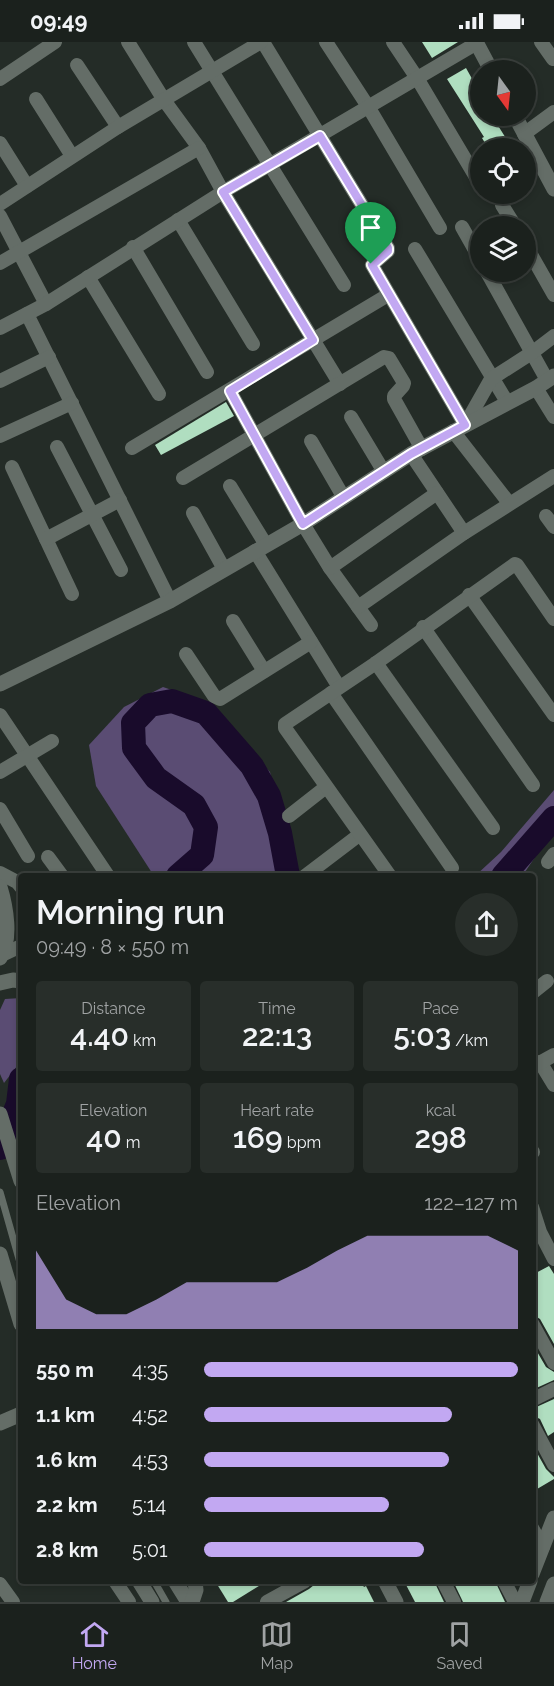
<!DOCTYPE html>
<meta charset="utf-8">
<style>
:root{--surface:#1b211d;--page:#282e2a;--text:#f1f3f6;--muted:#a0a3a4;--line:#393e3b;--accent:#c2a8f2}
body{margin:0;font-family:Raleway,sans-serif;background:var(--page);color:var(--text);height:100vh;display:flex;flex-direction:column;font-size:22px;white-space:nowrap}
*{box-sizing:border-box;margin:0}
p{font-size:20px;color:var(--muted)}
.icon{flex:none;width:33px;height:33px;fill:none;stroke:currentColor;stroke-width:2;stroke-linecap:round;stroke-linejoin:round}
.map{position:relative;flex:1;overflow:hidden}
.sheet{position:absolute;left:18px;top:831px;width:518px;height:711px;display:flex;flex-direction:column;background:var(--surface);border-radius:6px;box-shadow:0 3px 9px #0003,0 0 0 2px var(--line)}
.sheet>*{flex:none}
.needle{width:39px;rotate:165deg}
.fabs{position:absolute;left:470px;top:18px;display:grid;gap:12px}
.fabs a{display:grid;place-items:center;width:66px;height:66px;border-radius:50%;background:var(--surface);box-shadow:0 3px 9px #0003,0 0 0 2px var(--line);font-size:30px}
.pin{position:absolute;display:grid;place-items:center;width:51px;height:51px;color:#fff;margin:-62px -26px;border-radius:50% 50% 50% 0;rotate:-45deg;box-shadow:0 0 6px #0007}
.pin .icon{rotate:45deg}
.round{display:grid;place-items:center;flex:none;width:63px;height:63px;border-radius:32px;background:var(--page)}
.headline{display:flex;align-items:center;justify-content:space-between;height:102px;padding:0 18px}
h1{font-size:33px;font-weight:600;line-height:45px}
.stats{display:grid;grid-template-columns:repeat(3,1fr);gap:9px;height:102px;padding:6px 18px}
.stats div{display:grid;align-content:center;border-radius:6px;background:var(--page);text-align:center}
.stats b{font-size:30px;font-weight:600}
.stats small{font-size:16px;font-weight:400}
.stats p{font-size:16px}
.chart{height:168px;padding:12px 18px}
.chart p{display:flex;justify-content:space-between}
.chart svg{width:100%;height:108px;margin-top:6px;fill:var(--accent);opacity:.7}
ul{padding:0 18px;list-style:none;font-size:20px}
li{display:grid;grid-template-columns:96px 72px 1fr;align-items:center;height:45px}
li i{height:15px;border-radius:8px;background:var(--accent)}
.status{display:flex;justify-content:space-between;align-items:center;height:42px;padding:0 30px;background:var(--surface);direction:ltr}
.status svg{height:16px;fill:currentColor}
.tabs{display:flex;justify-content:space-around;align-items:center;height:84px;border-top:2px solid var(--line);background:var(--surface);font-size:16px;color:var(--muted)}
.tabs a{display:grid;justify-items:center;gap:3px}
.tabs .on{color:var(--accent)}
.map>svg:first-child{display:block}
.forest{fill:#5a4c73}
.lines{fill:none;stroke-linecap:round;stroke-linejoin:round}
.river{stroke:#190b2b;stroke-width:24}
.building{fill:#b0dec0}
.lane{stroke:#646d67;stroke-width:7}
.street{stroke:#646d67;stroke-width:14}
.secondary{stroke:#646d67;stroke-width:15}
.route-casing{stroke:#fff;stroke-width:12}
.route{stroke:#c2a8f2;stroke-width:8}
</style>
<div class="status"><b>09:49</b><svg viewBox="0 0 49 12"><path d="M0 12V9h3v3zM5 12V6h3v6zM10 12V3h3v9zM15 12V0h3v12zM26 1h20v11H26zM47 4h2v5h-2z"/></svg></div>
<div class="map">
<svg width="554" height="1560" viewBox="0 0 554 1560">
<rect width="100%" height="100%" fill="#242c27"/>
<g class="forest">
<polygon points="163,645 198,657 270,730 294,834 154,834 96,744 89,703 124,665"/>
<polygon points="554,748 554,787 525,830 519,834 475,834 501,810"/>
<polygon points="21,956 21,1019 4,1041 0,1032 0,968 5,957"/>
</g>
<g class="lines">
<g class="river">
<polyline points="178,834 202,813 206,785 194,763 156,736 134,706 133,681 150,663 172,659 206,671 252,724 269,754 280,791 288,834"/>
<polyline points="503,834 554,776"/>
<polyline points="0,1106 18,1062 21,1037"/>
</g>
</g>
<g class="building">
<polygon points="422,0 458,0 432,16"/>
<polygon points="466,26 480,51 480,74 492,74 512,106 488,106 482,96 484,95 447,37"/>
<polygon points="226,360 234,374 161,413 155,403"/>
<polygon points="549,1224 554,1232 554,1302 540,1277 532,1272 532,1233"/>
<polygon points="532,1301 546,1325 554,1330 554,1338 532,1348"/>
<polygon points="554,1357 554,1390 548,1394 540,1377 532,1373 532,1367"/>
<polygon points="532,1402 546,1427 554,1435 554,1437 532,1450"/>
<polygon points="215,1539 267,1539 233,1560 228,1560"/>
<polygon points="319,1539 360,1539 364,1545 366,1544 374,1560 286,1560 309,1547"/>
<polygon points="404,1539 434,1539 444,1560 415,1560"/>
<polygon points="453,1539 495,1539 505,1560 463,1560"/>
</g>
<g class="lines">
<g class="lane">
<polyline points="0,1150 21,1224"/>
<polyline points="154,1539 166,1560"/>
</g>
<g class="street">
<polyline points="128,0 164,58 199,106 223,150 340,342"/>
<polyline points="194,0 344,243"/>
<polyline points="263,0 388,206 388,209 372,223 465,383"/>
<polyline points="326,0 369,66 440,186"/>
<polyline points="393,0 417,36 480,142"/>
<polyline points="541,0 553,17"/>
<polyline points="77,23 118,85"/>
<polyline points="0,37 55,0"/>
<polyline points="36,57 72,114"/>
<polyline points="524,92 554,70"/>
<polyline points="0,101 27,144"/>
<polyline points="0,162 118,85 261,0"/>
<polyline points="502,163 515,184"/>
<polyline points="0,174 46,262"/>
<polyline points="178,178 253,302"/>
<polyline points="462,185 480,217"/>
<polyline points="525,202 554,253"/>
<polyline points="133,205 207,330"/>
<polyline points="415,207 507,360"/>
<polyline points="0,221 199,106"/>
<polyline points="487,230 547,338"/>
<polyline points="88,235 159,352"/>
<polyline points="27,272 170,559"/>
<polyline points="0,286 46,262 223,150 477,1"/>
<polyline points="0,339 49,315"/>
<polyline points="536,346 554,375"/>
<polyline points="230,349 303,482 330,526 371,583"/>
<polyline points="351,375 384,430"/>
<polyline points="465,383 491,337 533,310 554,294"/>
<polyline points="453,389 509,461"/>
<polyline points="0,394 72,361"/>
<polyline points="311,399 344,456"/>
<polyline points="57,405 121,528"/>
<polyline points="132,406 388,253"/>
<polyline points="411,412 464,491"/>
<polyline points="12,425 72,552"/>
<polyline points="183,436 384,315 389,316 404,341 403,344 394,354 394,357 422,407"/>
<polyline points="230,444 266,503"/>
<polyline points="193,471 224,527"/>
<polyline points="546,474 554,485"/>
<polyline points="46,497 120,458"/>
<polyline points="255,509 339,645"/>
<polyline points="330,526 437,451"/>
<polyline points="469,553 554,673"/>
<polyline points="358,565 464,491 554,434"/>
<polyline points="233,579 264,629"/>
<polyline points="423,585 533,743"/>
<polyline points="186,612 214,654 220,657 311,600"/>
<polyline points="376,621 493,786"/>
<polyline points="331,651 452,826"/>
<polyline points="0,673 108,834"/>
<polyline points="0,730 52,699"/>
<polyline points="0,767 28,814"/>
<polyline points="289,774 326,745"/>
<polyline points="48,815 62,834"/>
<polyline points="548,820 554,812"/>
<polyline points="0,831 17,840 21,845"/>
<polyline points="305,834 359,793"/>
<polyline points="390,834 285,686 285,682 376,621 515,522 517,523 554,577"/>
<polyline points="2,913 21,904"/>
<polyline points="532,951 547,939"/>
<polyline points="540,1020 554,1043"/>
<polyline points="534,1024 554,1013"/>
<polyline points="532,1111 533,1110"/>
<polyline points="532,1165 540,1190 554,1217"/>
<polyline points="532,1281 554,1321"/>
<polyline points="532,1358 554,1347"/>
<polyline points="532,1382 554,1423"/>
<polyline points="532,1486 543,1505"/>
<polyline points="115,1539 129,1560"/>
<polyline points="443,1539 454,1560"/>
<polyline points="504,1539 515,1560"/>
<polyline points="0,1542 13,1560"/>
<polyline points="267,1560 305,1539"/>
</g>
<g class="secondary">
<polyline points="476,0 491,28"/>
<polyline points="515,74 554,147"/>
<polyline points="0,642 170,559 303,482 411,412 536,346 554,334"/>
<path d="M0,845C6,865 12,897 0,916"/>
<polyline points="0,941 13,938 21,939"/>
<polyline points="0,1072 21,1139"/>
<polyline points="0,1212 21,1282"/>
<polyline points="0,1381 21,1372"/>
<polyline points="532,1532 554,1476"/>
<polyline points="139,1539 152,1560"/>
<polyline points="175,1539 188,1560"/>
<polyline points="385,1539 396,1560"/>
<polyline points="192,1560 196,1548 195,1539"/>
<polyline points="522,1560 530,1539"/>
<polyline points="547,1560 554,1542"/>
</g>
</g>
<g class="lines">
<g class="route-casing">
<polygon id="route" points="320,94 388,206 388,209 372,223 465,383 411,412 303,482 230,349 313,298 223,150"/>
</g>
<use href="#route" class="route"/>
</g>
</svg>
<div class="fabs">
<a><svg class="needle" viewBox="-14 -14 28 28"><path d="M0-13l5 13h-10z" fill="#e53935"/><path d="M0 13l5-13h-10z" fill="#a0a3a4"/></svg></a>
<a><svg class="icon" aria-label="locate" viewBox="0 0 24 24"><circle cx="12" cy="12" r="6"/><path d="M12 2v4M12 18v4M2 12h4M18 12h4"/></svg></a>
<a><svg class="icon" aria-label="layers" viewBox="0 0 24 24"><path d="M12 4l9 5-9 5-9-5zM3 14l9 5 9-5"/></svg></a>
</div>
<div class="pin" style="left:371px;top:222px;background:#1e9e55"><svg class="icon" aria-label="arrive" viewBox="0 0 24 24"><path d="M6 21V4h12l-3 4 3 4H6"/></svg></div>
<section class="sheet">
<div class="headline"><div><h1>Morning run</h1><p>09:49 · 8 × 550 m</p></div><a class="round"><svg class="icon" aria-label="share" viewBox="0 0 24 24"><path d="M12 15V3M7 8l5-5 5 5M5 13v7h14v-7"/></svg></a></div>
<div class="stats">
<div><p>Distance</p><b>4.40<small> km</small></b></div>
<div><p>Time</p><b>22:13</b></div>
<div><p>Pace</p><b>5:03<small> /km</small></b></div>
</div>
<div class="stats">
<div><p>Elevation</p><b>40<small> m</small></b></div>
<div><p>Heart rate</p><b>169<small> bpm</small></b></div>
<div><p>kcal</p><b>298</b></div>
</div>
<div class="chart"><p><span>Elevation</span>122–127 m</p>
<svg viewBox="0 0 160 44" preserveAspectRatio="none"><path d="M0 44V12L10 32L20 38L30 38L40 32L50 25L60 25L70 25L80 25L90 19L100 12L110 6L120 6L130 6L140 6L150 6L160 12V44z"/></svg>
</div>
<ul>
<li><b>550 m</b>4:35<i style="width:100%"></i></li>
<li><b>1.1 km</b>4:52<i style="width:79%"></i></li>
<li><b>1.6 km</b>4:53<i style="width:78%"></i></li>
<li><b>2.2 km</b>5:14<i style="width:59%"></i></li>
<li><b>2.8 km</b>5:01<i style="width:70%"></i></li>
</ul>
</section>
</div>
<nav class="tabs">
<a class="on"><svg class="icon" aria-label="home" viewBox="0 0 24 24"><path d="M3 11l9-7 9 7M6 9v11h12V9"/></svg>Home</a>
<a><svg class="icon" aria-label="map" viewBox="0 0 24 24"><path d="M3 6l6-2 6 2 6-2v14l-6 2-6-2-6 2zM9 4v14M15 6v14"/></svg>Map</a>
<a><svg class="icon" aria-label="saved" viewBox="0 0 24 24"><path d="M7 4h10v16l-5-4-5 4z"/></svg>Saved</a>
</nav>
